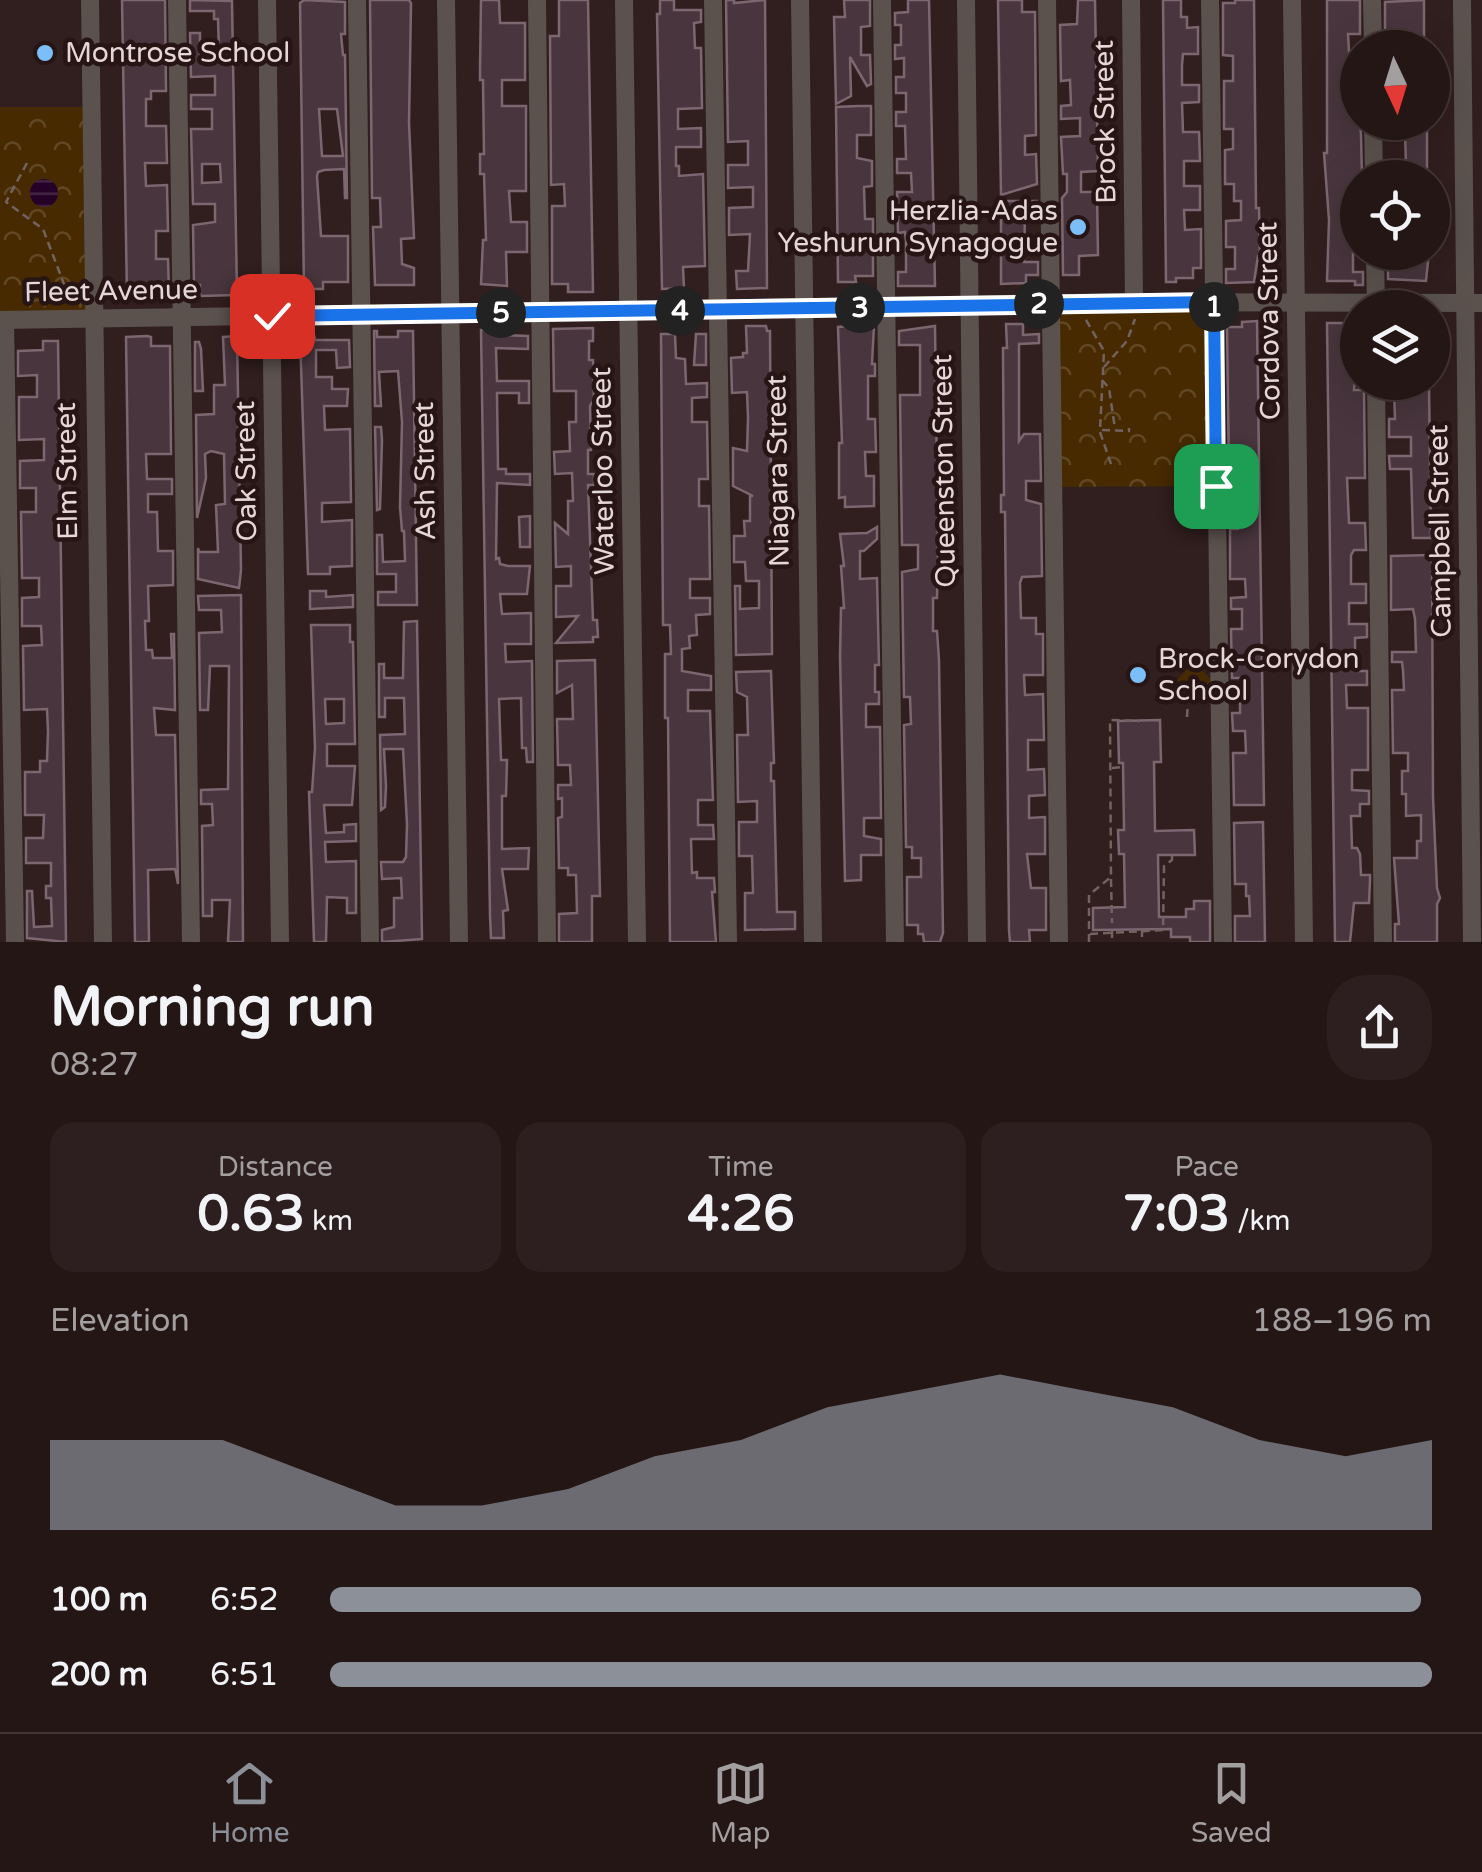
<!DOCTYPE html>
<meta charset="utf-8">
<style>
:root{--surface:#251616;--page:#2d1f1f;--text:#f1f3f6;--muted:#a39fa1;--line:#423535;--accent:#8c9099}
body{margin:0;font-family:"Varela Round",sans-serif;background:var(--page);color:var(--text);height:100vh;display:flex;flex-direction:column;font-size:38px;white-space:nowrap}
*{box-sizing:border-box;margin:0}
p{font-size:32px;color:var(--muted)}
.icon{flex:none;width:55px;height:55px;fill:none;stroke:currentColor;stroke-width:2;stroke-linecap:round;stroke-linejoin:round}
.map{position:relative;height:942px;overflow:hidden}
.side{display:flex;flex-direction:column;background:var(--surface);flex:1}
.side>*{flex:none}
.needle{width:65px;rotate:176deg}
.controls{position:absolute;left:1340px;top:30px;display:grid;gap:20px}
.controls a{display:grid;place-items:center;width:110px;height:110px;border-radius:50%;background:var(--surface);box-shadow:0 10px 40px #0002,0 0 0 2px var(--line);font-size:50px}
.pin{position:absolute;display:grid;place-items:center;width:85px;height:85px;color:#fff;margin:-42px;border-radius:20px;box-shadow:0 5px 15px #0006}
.km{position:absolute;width:50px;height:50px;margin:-25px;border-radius:50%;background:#222;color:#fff;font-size:28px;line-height:50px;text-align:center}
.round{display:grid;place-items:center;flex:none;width:105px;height:105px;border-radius:40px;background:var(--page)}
.summary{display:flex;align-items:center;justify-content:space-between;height:170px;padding:0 50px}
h1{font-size:55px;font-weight:700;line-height:75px}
.figures{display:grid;grid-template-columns:repeat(3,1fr);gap:15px;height:170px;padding:10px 50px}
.figures div{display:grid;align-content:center;border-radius:25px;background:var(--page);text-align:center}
.figures b{font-size:50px;font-weight:700}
.figures small{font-size:28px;font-weight:400}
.figures p{font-size:28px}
.chart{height:280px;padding:20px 50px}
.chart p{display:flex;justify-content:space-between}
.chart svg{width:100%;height:180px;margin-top:10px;fill:var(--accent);opacity:.7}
ul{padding:0 50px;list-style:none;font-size:32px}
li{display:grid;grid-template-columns:160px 120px 1fr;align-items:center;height:75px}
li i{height:25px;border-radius:12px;background:var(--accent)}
.dock{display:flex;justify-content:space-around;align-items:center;height:140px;border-top:2px solid var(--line);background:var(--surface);font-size:28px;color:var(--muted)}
.dock a{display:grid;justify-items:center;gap:5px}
.dock .current{color:var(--accent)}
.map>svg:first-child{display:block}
.park{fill:url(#park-crowns)}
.water{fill:url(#water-rules)}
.building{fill:#48353d;stroke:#7c6770;stroke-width:2.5;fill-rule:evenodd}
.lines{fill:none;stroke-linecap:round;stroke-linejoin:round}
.path{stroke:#736262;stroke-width:2.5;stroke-dasharray:8 5;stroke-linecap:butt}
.minor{stroke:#5b524e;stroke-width:18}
.route-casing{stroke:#fff;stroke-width:20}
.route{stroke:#1a73e8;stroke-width:12}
.poi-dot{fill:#7bbef8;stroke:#271415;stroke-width:4}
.labels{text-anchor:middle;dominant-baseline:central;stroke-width:9;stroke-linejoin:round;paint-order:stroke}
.poi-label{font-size:28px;fill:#e5d7d7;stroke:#271415;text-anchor:start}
.street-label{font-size:28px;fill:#e5d7d7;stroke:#271415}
</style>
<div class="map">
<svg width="1482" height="942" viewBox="0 0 1482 942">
<defs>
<pattern id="park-crowns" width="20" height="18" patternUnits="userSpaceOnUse" patternTransform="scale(2.5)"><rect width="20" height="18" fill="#472a00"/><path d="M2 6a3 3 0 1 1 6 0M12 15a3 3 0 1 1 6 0" fill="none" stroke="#614824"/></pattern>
<pattern id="water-rules" width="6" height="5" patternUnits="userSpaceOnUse" patternTransform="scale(2.5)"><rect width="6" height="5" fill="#250128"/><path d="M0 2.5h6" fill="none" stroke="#442546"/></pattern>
</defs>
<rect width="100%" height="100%" fill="#311e1e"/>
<g class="park">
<polygon points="0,107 91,107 93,319 0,320"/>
<polygon points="1213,302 1216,486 1053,487 1051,304"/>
<polygon points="1191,665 1198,666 1211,680 1212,687 1200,699 1184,703 1173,693 1175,682"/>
</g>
<circle class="water" cx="44" cy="193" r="14"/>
<g class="building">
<polygon points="122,0 165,0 166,91 151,91 151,99 146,99 146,126 166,126 167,163 145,163 146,186 167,185 168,231 156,231 156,259 168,259 169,293 160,293 160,297 127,297"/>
<path d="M190,0L232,1L237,295L200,296V285H194L193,225L215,222V204H193L191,129H212V109H191V95H215V76L191,77L190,33H200V54H219L218,19H214V11H190ZM202,164H220L221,182L202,183Z"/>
<path d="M304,0L345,2V34H341L343,55H345L347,198H345L344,169L324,170L318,172L317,176L321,236H348V282H323V289H304L300,3ZM319,109H337L343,156H322Z"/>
<polygon points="370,0 409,0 411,3 409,123 414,238 401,239 402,264 414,268 414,285 375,285 373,227 381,227 380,198 372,198"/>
<polygon points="481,0 499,0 500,23 525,23 525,80 502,80 502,106 526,106 526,191 509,191 511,222 527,222 527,252 506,252 507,286 481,284 483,240 486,240 484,174 480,174 480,154 484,154 483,80 480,80 480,69"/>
<polygon points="559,0 588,0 593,292 568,292 568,284 552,284 552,206 565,206 564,184 551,185 550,36 559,36"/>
<polygon points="660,0 674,0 674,10 701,10 701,22 694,23 695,48 701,48 702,108 678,109 678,129 701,128 701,147 676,147 676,166 679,166 679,176 703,174 705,266 683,267 684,288 662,289 657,14 660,14"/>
<polygon points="726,0 734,0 734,3 765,0 767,288 737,289 736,271 748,271 750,234 729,235 729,208 753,207 753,187 728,188 728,165 748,165 748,141 728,142"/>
<polygon points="844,0 870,0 870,26 861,27 861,55 870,55 871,84 867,86 850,57 851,96 836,104 834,17 845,17"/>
<polygon points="908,0 929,0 935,286 898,286 898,272 906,272 906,241 905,232 898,233 897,192 912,192 911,173 897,173 897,159 906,159 905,126 896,126 896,112 906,112 906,93 896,93 896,77 904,77 904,58 895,59 895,45 901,45 901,25 895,25 895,13 908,12"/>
<polygon points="998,0 1022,0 1022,12 1035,12 1036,135 1025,136 1025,155 1036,154 1037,184 1001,195"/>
<polygon points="1078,0 1095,0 1098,171 1081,172 1081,192 1097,192 1098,255 1079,256 1079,275 1063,275 1062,198 1067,192 1067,174 1063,174 1061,137 1080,136 1080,118 1061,119 1061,106 1071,105 1070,80 1061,81 1060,25 1077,24"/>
<polygon points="1163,0 1181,0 1181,17 1187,17 1187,28 1198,27 1198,54 1183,54 1182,65 1182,85 1199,85 1199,102 1182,103 1183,132 1199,132 1200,161 1184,161 1184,186 1200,186 1200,210 1184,210 1185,230 1201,229 1201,268 1193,268 1193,278 1176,278 1176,282 1166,282"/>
<polygon points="1235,0 1254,0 1256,208 1259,208 1260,256 1258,256 1254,282 1226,283 1226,269 1235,269 1235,247 1226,247 1226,221 1241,220 1241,201 1234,201 1234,184 1225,184 1225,150 1233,149 1233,129 1224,129 1224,81 1233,81 1233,56 1223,55 1223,3 1235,3"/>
<polygon points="1327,0 1360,0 1360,34 1348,34 1349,52 1354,52 1354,61 1358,61 1358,122 1360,122 1361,135 1362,178 1358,178 1358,211 1354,211 1353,236 1358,236 1358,253 1353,253 1353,272 1363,272 1363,285 1355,285 1355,281 1327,281 1329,220 1324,153 1327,153"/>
<polygon points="1424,0 1424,48 1405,48 1405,38 1385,38 1385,2"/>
<polygon points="858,106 871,106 871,135 857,135 857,158 872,161 872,186 864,187 865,219 873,219 873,276 855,276 856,282 838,282 836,107"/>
<polygon points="1386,122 1424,122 1424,128 1427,128 1427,178 1386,175 1386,164 1406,164 1405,134 1386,134"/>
<polygon points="1001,201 1037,201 1037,214 1025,214 1024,262 1038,262 1038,275 1026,275 1026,283 1001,284"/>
<polygon points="1388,252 1429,252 1426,281 1388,279"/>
<polygon points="1257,321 1264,805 1234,805 1233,753 1246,753 1245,731 1233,731 1232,713 1240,713 1240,700 1247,700 1246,678 1232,678 1231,629 1242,629 1242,609 1231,609 1231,598 1246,597 1245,579 1230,579 1230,529 1238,529 1238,509 1230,508 1229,494 1239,494 1239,475 1229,475 1227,327 1242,327 1242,322"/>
<polygon points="1327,323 1344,323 1344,336 1358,336 1354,390 1364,390 1365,478 1347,478 1349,523 1365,523 1366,550 1354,550 1351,555 1351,584 1366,584 1366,603 1349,603 1349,624 1367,624 1367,637 1355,638 1355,671 1367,671 1367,685 1346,685 1347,708 1368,708 1368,770 1352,770 1352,790 1369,791 1369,804 1360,804 1360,816 1351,816 1352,848 1357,848 1360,854 1361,875 1370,875 1370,880 1369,903 1354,903 1350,942 1335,942"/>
<polygon points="1006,324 1023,324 1023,335 1039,334 1039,343 1019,344 1019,441 1024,434 1040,434 1041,481 1026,481 1026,500 1041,504 1042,576 1022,577 1020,583 1021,618 1036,618 1036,634 1043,634 1043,675 1024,675 1025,695 1043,694 1044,740 1028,740 1028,770 1044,769 1045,795 1029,796 1029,818 1045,817 1045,854 1027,854 1031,888 1046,888 1046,930 1029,930 1030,942 1010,942 1009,930 1005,512 1001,512 1001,495 1004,495 1003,354 1003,348 1007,348"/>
<polygon points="862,325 874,325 872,364 875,364 875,376 868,376 868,419 875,419 876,452 865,452 866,476 874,476 874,506 845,507 845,497 839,498 839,443 842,443 838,327"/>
<polygon points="746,326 766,326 767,331 770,331 772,654 736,655 735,586 740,586 740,609 759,608 759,581 746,581 745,562 734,562 734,536 745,536 744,521 750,521 750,496 753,496 733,486 733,448 747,451 748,418 747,392 732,393 731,358 743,357 743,353 747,353"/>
<polygon points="935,326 938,557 937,598 933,598 933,631 937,631 939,660 943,933 940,942 924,942 923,934 918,934 918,925 907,925 907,877 921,877 921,858 912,858 912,847 906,847 904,725 911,724 910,697 904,697 902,572 918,569 918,545 902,545 900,395 920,395 920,345 899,345 899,331"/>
<polygon points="593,328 593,341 589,341 589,360 593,360 594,399 590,406 591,450 588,450 588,474 594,474 594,485 588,485 593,620 597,620 598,637 593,637 593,642 556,643 578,616 556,617 556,586 571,586 571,566 556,567 555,523 568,534 568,501 573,501 572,473 555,474 554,452 570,451 569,422 576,422 576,391 554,391 553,329"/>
<polygon points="481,330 505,330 505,335 528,336 528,349 496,348 497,381 529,381 529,403 519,403 519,393 497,393 498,469 506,469 506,474 530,474 530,485 497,483 496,559 499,558 500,564 508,566 530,566 527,594 500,594 502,614 531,613 531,644 505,644 506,662 532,661 533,762 527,762 526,748 522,748 521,698 499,699 501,760 507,760 506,796 502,796 502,849 529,848 528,869 502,869 508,910 503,911 504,938 491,938 490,916"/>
<polygon points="374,331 377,331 377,337 398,337 398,331 413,331 417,605 378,605 378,592 396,592 396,574 377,574 377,535 382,535 383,562 405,561 404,531 402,531 400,507 402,422 398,371 379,372 381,406 375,406"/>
<polygon points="661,334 675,334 676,358 685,359 686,384 707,383 707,397 692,398 692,422 707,422 708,479 699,479 699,506 709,506 710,579 690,579 690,598 710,598 710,614 696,615 697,635 689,636 690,648 682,649 682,671 711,676 711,690 688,690 688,711 710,711 713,800 698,800 698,825 713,825 714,839 691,839 692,873 697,872 697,878 714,878 715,892 712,892 716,942 670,942 668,718 665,718 665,654 671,654 670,625 663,625"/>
<polygon points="696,334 706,334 706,365 694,365"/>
<polygon points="300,335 314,335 315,340 349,340 350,367 337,368 336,350 316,350 316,377 332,377 332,389 348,389 347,406 324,406 325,430 350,429 351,502 322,503 322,522 352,520 352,566 330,567 330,574 308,574"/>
<polygon points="147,336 151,337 151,346 170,346 171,454 146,454 147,479 172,479 172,494 148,494 148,512 157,512 158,551 173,551 173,585 148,586 149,621 145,621 146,650 152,650 153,658 172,658 171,634 174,634 175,710 154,708 156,735 175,735 178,884 175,869 148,870 149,942 135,942 126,337"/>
<polygon points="237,336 241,570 239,588 198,579 198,548 199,552 218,552 216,505 225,504 224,454 211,451 205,454 206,478 197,518 196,415 214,414 214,385 225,385 223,337"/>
<polygon points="43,341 58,341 66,942 27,938 27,891 32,891 34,927 52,926 51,898 46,898 46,886 51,886 51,863 26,863 26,838 43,838 44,815 25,815 25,772 40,772 40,761 47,761 48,731 47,709 24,710 23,646 42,645 41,626 22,626 22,598 39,597 39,578 22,578 21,512 36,512 36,488 20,488 20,461 44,460 44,439 19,440 19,397 37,397 37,375 18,376 18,351 43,350"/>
<polygon points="195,342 199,342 201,349 203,391 195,391"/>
<polygon points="1411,382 1429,384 1431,538 1413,538 1411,469 1390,469 1389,456 1411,456 1411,437 1389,437 1389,419 1395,419 1394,392 1411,392"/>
<polygon points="375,427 381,427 382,440 380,509 377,510"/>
<polygon points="530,516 530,547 520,547 519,517"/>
<polygon points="877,527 877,539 864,551 860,551 860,579 877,578 879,665 875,665 875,692 879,692 879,704 866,704 866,727 880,727 881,818 864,818 864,836 881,839 881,855 861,855 861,880 845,881 840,656 841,608 844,608 841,566 844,566 840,534 867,533"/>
<polygon points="1432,555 1433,797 1437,888 1440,898 1437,904 1437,942 1395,942 1395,924 1399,924 1394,858 1417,858 1417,841 1421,841 1421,815 1406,816 1406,794 1402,794 1402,771 1408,771 1408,753 1393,753 1392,690 1404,690 1403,670 1402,662 1392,662 1392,652 1416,652 1415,619 1413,609 1391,610 1391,556"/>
<polygon points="310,591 326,591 326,597 353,595 353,607 310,609"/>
<polygon points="241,595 243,942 228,942 230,900 212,900 212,916 203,916 202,826 213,825 212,804 201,804 201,790 228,789 229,666 210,666 208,710 200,710 199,633 222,632 221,610 199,610 198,596"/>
<polygon points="417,621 422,939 382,942 382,930 394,927 394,898 402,898 401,878 382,879 381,862 403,862 406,857 407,824 403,749 384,749 386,786 385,807 381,810 380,735 405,734 404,698 385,698 385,717 379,717 379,664 384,664 384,678 403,678 404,622"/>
<path d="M311,625H350V642H353L355,744H327V766H355L352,805H324L326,833L344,832V825L356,824V841L325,842L326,862L356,861V913H347V898L327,897L326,942H314L309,792H312L315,748ZM325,699H344V723L326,724Z"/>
<polygon points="595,660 600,896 592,896 592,942 559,942 559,914 577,913 576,875 568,875 568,868 559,868 558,818 562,817 562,798 558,799 558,785 571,785 570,765 558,765 557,719 573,719 572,685 557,693 557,661"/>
<polygon points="771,671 774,763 771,763 771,781 774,781 777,912 795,912 795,929 745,930 745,893 753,893 752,856 739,856 739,822 757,822 757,801 738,802 737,735 748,735 747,697 737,692 736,672"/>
<polygon points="1160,720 1161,762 1154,762 1155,831 1194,830 1195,855 1158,855 1159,917 1186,917 1186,909 1194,909 1194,901 1210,901 1210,942 1190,942 1190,937 1171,937 1171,929 1093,930 1093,908 1125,907 1124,854 1119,854 1118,830 1124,830 1123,763 1119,763 1118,721"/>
<polygon points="1263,822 1265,942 1235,942 1235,916 1250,916 1249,896 1246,896 1246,884 1235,884 1234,823"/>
</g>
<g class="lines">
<g class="path">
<polyline points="27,163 6,202 43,229 70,300"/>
<polyline points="1086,320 1104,351 1100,430 1129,431 1129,428"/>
<polyline points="1104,367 1127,341 1135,319"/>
<polyline points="1102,380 1109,388 1115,429"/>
<polyline points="1100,432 1112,467"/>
<polyline points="1187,717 1188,702"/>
<polyline points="1112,768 1123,767"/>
<polyline points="1111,879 1112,923"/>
<polyline points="1142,929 1142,942"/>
<polyline points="1112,930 1112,942"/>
<polyline points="1090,934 1163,930 1164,866 1172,860 1172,855"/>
<polyline points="1089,942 1089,895 1111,877 1110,720 1140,721"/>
</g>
<g class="minor">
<polyline points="90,0 103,942"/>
<polyline points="177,0 191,942"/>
<polyline points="267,0 280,942"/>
<polyline points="357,0 370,942"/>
<polyline points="446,0 459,942"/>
<polyline points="537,0 547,942"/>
<polyline points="624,0 637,942"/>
<polyline points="713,0 728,942"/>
<polyline points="800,0 813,942"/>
<polyline points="882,0 895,942"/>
<polyline points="966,0 977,942"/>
<polyline points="1047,0 1059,942"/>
<polyline points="1131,0 1134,302"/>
<polyline points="1210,0 1223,942"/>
<polyline points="1292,0 1304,942"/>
<polyline points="1372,0 1373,48"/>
<polyline points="1462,0 1472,942"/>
<polyline points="1373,122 1374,178"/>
<polyline points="1375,252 1376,308"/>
<polyline points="0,320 1134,302 1482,303"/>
<polyline points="5,320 15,942"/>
<polyline points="1376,382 1383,942"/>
</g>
</g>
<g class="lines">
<g class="route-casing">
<polyline id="route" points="272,316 1214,302 1216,486"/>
</g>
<use href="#route" class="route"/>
</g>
<g class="poi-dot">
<circle cx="45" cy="53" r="10"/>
<circle cx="1078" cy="227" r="10"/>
<circle cx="1138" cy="675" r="10"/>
</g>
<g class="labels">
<g class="poi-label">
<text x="65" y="53">Montrose School</text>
<text x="1058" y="211" text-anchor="end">Herzlia-Adas<tspan x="1058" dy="32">Yeshurun Synagogue</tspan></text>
<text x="1158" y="659">Brock-Corydon<tspan x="1158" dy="32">School</tspan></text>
</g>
<g class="street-label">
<text transform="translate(1105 122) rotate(-91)">Brock Street</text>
<text transform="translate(111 291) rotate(-1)">Fleet Avenue</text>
<text transform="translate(1269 321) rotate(-91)">Cordova Street</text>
<text transform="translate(67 471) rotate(-91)">Elm Street</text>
<text transform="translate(246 471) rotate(-91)">Oak Street</text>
<text transform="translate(425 471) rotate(-91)">Ash Street</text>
<text transform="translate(603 471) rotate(-91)">Waterloo Street</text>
<text transform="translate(778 471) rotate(-91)">Niagara Street</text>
<text transform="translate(944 471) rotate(-91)">Queenston Street</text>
<text transform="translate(1440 531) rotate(-91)">Campbell Street</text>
</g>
</g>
</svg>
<div class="controls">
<a><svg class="needle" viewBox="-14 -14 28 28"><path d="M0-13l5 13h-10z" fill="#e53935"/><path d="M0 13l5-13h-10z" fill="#a39fa1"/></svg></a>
<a><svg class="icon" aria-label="locate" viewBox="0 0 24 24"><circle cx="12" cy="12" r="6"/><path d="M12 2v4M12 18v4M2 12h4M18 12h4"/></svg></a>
<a><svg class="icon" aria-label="layers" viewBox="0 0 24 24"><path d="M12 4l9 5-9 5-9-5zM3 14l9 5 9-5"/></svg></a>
</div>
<div class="pin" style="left:1216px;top:486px;background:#1e9e55"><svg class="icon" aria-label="arrive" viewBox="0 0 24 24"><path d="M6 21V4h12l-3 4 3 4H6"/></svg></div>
<div class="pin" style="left:272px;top:316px;background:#d93025"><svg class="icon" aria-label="check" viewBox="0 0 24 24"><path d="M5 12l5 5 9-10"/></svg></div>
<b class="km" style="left:1214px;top:307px">1</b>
<b class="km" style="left:1039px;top:304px">2</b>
<b class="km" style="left:860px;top:308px">3</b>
<b class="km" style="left:680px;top:311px">4</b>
<b class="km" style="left:501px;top:313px">5</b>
</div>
<section class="side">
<div class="summary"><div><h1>Morning run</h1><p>08:27</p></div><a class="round"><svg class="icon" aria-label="share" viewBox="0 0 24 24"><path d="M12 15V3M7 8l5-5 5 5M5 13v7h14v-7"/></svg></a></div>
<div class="figures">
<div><p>Distance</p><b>0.63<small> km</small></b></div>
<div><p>Time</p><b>4:26</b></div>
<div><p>Pace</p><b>7:03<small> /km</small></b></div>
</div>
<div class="chart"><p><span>Elevation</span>188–196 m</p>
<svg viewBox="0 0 160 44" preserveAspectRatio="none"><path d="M0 44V22L10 22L20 22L30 30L40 38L50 38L60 34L70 26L80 22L90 14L100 10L110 6L120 10L130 14L140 22L150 26L160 22V44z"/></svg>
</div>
<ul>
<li><b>100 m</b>6:52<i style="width:99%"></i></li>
<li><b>200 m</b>6:51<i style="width:100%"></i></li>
</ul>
</section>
<nav class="dock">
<a class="current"><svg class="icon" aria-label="home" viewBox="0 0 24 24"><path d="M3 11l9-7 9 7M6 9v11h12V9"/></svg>Home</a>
<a><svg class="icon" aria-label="map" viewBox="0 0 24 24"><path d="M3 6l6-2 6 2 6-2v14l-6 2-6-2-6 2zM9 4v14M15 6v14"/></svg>Map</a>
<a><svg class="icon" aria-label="saved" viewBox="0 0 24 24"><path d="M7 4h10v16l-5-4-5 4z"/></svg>Saved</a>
</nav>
